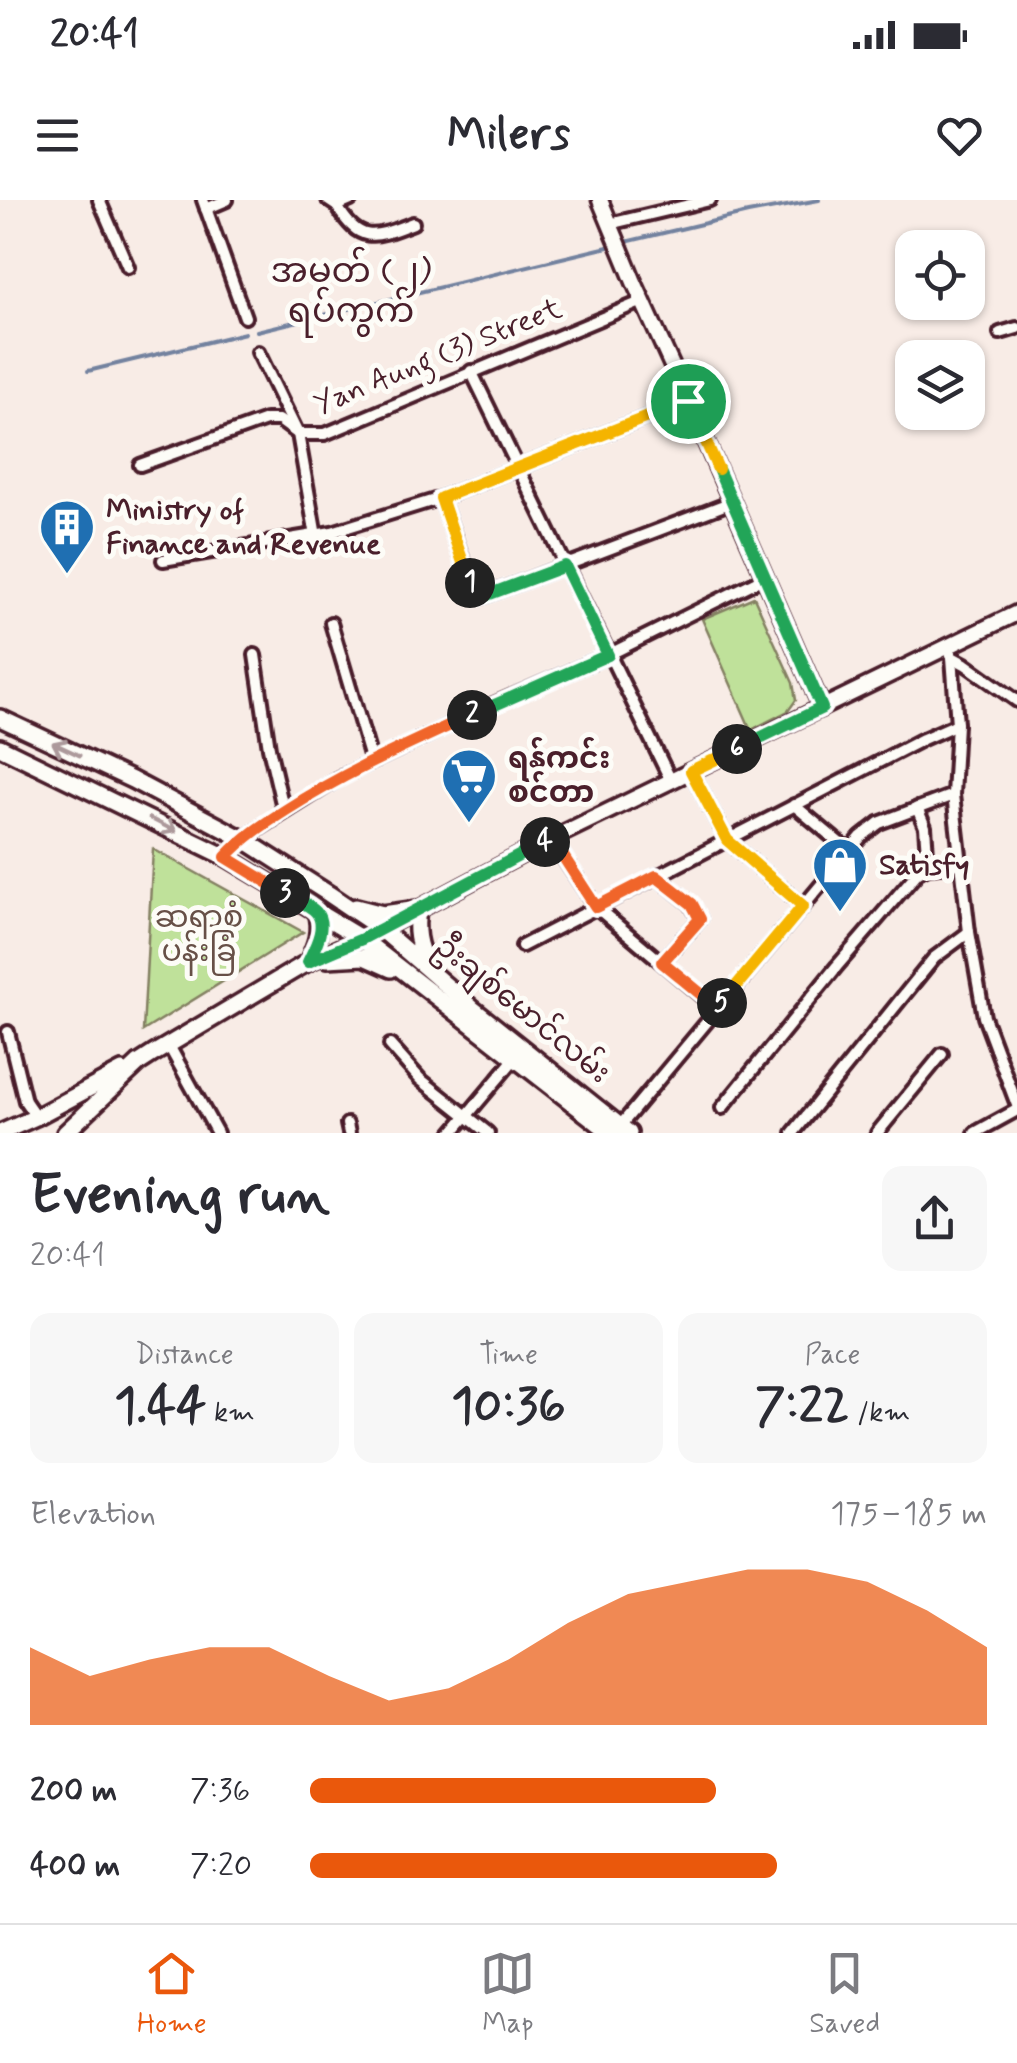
<!DOCTYPE html>
<meta charset="utf-8">
<style>
:root{--surface:#fff;--page:#f7f7f7;--text:#2b2b33;--muted:#7c7c81;--line:#e1e1e2;--accent:#ea580c}
body{margin:0;font-family:Mynerve,"Noto Sans Myanmar",sans-serif;background:var(--page);color:var(--text);height:100vh;display:flex;flex-direction:column;font-size:38px;white-space:nowrap}
*{box-sizing:border-box;margin:0}
p{font-size:32px;color:var(--muted)}
.icon{flex:none;width:55px;height:55px;fill:none;stroke:currentColor;stroke-width:2;stroke-linecap:round;stroke-linejoin:round}
.map{position:relative;height:933px;overflow:hidden}
.panel{display:flex;flex-direction:column;background:var(--surface);flex:1}
.panel>*{flex:none}
.controls{position:absolute;left:895px;top:30px;display:grid;gap:20px}
.controls a{display:grid;place-items:center;width:90px;height:90px;border-radius:20px;background:var(--surface);box-shadow:0 2px 8px #0004;font-size:50px}
.pin{position:absolute;display:grid;place-items:center;width:85px;height:85px;color:#fff;margin:-42px;border:5px solid #fff;border-radius:50%;box-shadow:0 2px 10px #0007}
.km{position:absolute;width:50px;height:50px;margin:-25px;border-radius:50%;background:#222;color:#fff;font-size:28px;line-height:50px;text-align:center}
.round{display:grid;place-items:center;flex:none;width:105px;height:105px;border-radius:20px;background:var(--page)}
.head{display:flex;align-items:center;justify-content:space-between;height:170px;padding:0 30px}
h1{font-size:55px;font-weight:800;line-height:75px}
.stats{display:grid;grid-template-columns:repeat(3,1fr);gap:15px;height:170px;padding:10px 30px}
.stats div{display:grid;align-content:center;border-radius:20px;background:var(--page);text-align:center}
.stats b{font-size:50px;font-weight:800}
.stats small{font-size:28px;font-weight:400}
.stats p{font-size:28px}
.chart{height:280px;padding:20px 30px}
.chart p{display:flex;justify-content:space-between}
.chart svg{width:100%;height:180px;margin-top:10px;fill:var(--accent);opacity:.7}
ul{padding:0 30px;list-style:none;font-size:32px}
li{display:grid;grid-template-columns:160px 120px 1fr;align-items:center;height:75px}
li i{height:25px;border-radius:12px;background:var(--accent)}
.status{display:flex;justify-content:space-between;align-items:center;height:70px;padding:0 50px;background:var(--surface);direction:ltr}
.status svg{height:28px;fill:currentColor}
header{display:flex;justify-content:space-between;align-items:center;height:130px;padding:0 30px;background:var(--surface);font-size:45px;font-weight:800}
.tab-bar{display:flex;justify-content:space-around;align-items:center;height:140px;border-top:2px solid var(--line);background:var(--surface);font-size:28px;color:var(--muted)}
.tab-bar a{display:grid;justify-items:center;gap:5px}
.tab-bar .selected{color:var(--accent)}
.map>svg:first-child{display:block}
.park{fill:#bfe19a;stroke:#848062;stroke-width:2.5}
.lines{fill:none;stroke-linecap:round;stroke-linejoin:round}
.stream{stroke:#73829f;stroke-width:4}
.minor-casing{stroke:#4a1f2b;stroke-width:18}
.secondary-casing{stroke:#4a1f2b;stroke-width:21}
.primary-casing{stroke:#4a1f2b;stroke-width:22}
.minor{stroke:#fdfcf7;stroke-width:10}
.secondary{stroke:#fdfcf7;stroke-width:14}
.primary{stroke:#fdfcf7;stroke-width:15}
.oneway{stroke:#ac999b}
.split-1-casing{stroke:#fff;stroke-width:20}
.split-2-casing{stroke:#fff;stroke-width:20}
.split-3-casing{stroke:#fff;stroke-width:20}
.split-4-casing{stroke:#fff;stroke-width:20}
.split-5-casing{stroke:#fff;stroke-width:20}
.split-6-casing{stroke:#fff;stroke-width:20}
.split-7-casing{stroke:#fff;stroke-width:20}
.split-8-casing{stroke:#fff;stroke-width:20}
.split-1{stroke:#f5b400;stroke-width:12}
.split-2{stroke:#22a559;stroke-width:12}
.split-3{stroke:#f0652b;stroke-width:12}
.split-4{stroke:#22a559;stroke-width:12}
.split-5{stroke:#f0652b;stroke-width:12}
.split-6{stroke:#f5b400;stroke-width:12}
.split-7{stroke:#22a559;stroke-width:12}
.split-8{stroke:#f5b400;stroke-width:12}
.labels{text-anchor:middle;dominant-baseline:central;stroke-width:10;stroke-linejoin:round;paint-order:stroke}
.street-label{font-size:30px;fill:#4a1f2b;stroke:#fdfcf7}
.poi-label{font-size:30px;font-weight:bold;fill:#4a1f2b;stroke:#fdfcf7;text-anchor:start}
.park-label{font-size:30px;fill:#675047;stroke:#fdfcf7}
.quarter-label{font-size:35px;fill:#4a1f2b;stroke:#fdfcf7}
</style>
<div class="status"><b>20:41</b><svg viewBox="0 0 49 12"><path d="M0 12V9h3v3zM5 12V6h3v6zM10 12V3h3v9zM15 12V0h3v12zM26 1h20v11H26zM47 4h2v5h-2z"/></svg></div>
<header><svg class="icon" aria-label="menu" viewBox="0 0 24 24"><path d="M4 6h16M4 12h16M4 18h16"/></svg>Milers<svg class="icon" aria-label="heart" viewBox="0 0 24 24"><path d="M12 20l-8-8c-3-5 5-10 8-4 3-6 11-1 8 4z"/></svg></header>
<div class="map">
<svg width="1017" height="933" viewBox="0 0 1017 933">
<rect width="100%" height="100%" fill="#f8ece6"/>
<filter id="ink" filterUnits="userSpaceOnUse"><feTurbulence type="fractalNoise" baseFrequency=".01" numOctaves="2"/><feDisplacementMap in="SourceGraphic" scale="20" xChannelSelector="R" yChannelSelector="G"/><feConvolveMatrix kernelMatrix="1 2 1 2 8 2 1 2 1" color-interpolation-filters="sRGB"/></filter>
<g filter="url(#ink)">
<g class="park">
<polygon points="754,397 793,483 796,500 788,511 751,530 702,419"/>
<polygon points="153,649 303,732 143,831"/>
</g>
<g class="lines">
<g class="stream">
<polyline points="621,43 748,13 819,0"/>
<polyline points="257,131 612,46"/>
<polyline points="88,171 245,133"/>
</g>
<g class="minor-casing">
<g id="minor">
<polyline points="99,0 128,67"/>
<polyline points="203,0 245,117"/>
<polyline points="328,0 337,6 351,0"/>
<path d="M337,6C360,46 376,37 413,23"/>
<polyline points="206,9 227,0"/>
<polyline points="609,24 710,0"/>
<polyline points="1000,133 1017,128"/>
<polyline points="258,152 298,234 316,336"/>
<polyline points="471,171 671,581"/>
<polyline points="140,265 266,220 279,220 298,234 325,234 643,101"/>
<polyline points="441,298 472,386 482,397 732,302"/>
<polyline points="163,360 332,332 441,298 688,201"/>
<polyline points="331,423 372,562"/>
<polyline points="948,448 952,457 957,524 953,595 969,732 984,817 1017,905"/>
<polyline points="255,455 269,548 284,612"/>
<polyline points="952,457 965,464 1017,501"/>
<polyline points="691,571 727,640 803,706"/>
<polyline points="794,605 849,651"/>
<polyline points="917,608 925,627 928,667"/>
<polyline points="551,639 596,707 717,809"/>
<polyline points="226,657 243,639 343,576 487,507 608,455 765,377"/>
<polyline points="656,676 691,704 700,719 662,762"/>
<polyline points="522,746 923,539 957,524"/>
<polyline points="8,832 25,901 36,917"/>
<polyline points="168,844 217,933"/>
<polyline points="390,845 420,879 488,933"/>
<polyline points="722,908 837,766 918,672 928,667 960,664"/>
<polyline points="347,924 349,933"/>
<polyline points="620,926 861,637 879,623 953,595"/>
<polyline points="452,933 516,857"/>
<polyline points="793,933 934,758 969,732"/>
<polyline points="877,933 942,854"/>
<polyline points="975,933 1017,910"/>
</g>
</g>
<g class="secondary-casing">
<g id="secondary">
<polyline points="600,0 634,82 688,201 822,508"/>
<polyline points="381,729 551,639 1017,413"/>
</g>
</g>
<g class="primary-casing">
<g id="primary">
<polyline points="0,518 132,580 243,639 329,694 381,729 472,808 629,933"/>
<polyline points="0,547 226,657 362,739 611,933"/>
<path d="M356,707L383,714L418,709C415,730 417,745 427,764"/>
<polyline points="327,759 364,757 391,769"/>
<path d="M308,762C316,745 322,731 316,712"/>
<polyline points="0,933 36,917 122,871"/>
<polyline points="65,933 139,863 153,854 308,762 369,735"/>
</g>
</g>
<use href="#minor" class="minor"/>
<use href="#secondary" class="secondary"/>
<use href="#primary" class="primary"/>
</g>
<defs><path id="oneway-shaft" d="M-6 0H5M1.5-3L5.5 0L1.5 3" fill="none" stroke-width="1.6" stroke-linecap="round" stroke-linejoin="round" transform="scale(2.5)"/></defs>
<g class="oneway">
<use href="#oneway-shaft" transform="translate(66 549) rotate(-155)"/>
<use href="#oneway-shaft" transform="translate(163 625) rotate(27)"/>
</g>
</g>
<g class="lines" filter="url(#ink)">
<g class="split-1-casing">
<polyline id="split-1" points="470,383 441,298 688,201"/>
</g>
<g class="split-2-casing">
<polyline id="split-2" points="470,383 482,397 565,366 608,455 472,515"/>
</g>
<g class="split-3-casing">
<path id="split-3" d="M285,693L226,657C244,637 264,624 286,610C345,572 409,544 472,515"/>
</g>
<g class="split-4-casing">
<path id="split-4" d="M285,693C294,699 309,704 316,712C328,726 314,749 308,762L362,739L545,642"/>
</g>
<g class="split-5-casing">
<polyline id="split-5" points="545,642 552,639 596,707 656,676 692,704 700,719 662,762 718,808 722,803"/>
</g>
<g class="split-6-casing">
<polyline id="split-6" points="722,803 803,706 727,640 691,571 737,549"/>
</g>
<g class="split-7-casing">
<polyline id="split-7" points="718,269 822,508 737,549"/>
</g>
<g class="split-8-casing">
<polyline id="split-8" points="688,201 718,269"/>
</g>
<use href="#split-1" class="split-1"/>
<use href="#split-2" class="split-2"/>
<use href="#split-3" class="split-3"/>
<use href="#split-4" class="split-4"/>
<use href="#split-5" class="split-5"/>
<use href="#split-6" class="split-6"/>
<use href="#split-7" class="split-7"/>
<use href="#split-8" class="split-8"/>
</g>
<defs>
<g id="building-pin" transform="scale(2.875)"><path d="M0 17L-7.5 6A9.5 9.5 0 1 1 7.5 6Z" fill="#1f6fb2" stroke="#fdfcf7"/><path d="M-4-6H4V6H1V3H-1V6H-4ZM-2.5-4.3h1.7v1.8h-1.7ZM.8-4.3h1.7v1.8H.8ZM-2.5-1h1.7V.8h-1.7ZM.8-1h1.7V.8H.8Z" fill="#fff"/></g>
<g id="supermarket-pin" transform="scale(2.875)"><path d="M0 17L-7.5 6A9.5 9.5 0 1 1 7.5 6Z" fill="#1f6fb2" stroke="#fdfcf7"/><path d="M-6-5.5h2.5l.6 2H6L4.5 2H-2.5L-4.4-4H-6ZM-1.5 3.2a1.3 1.3 0 1 0 .1 0ZM3 3.2a1.3 1.3 0 1 0 .1 0Z" fill="#fff"/></g>
<g id="shop-pin" transform="scale(2.875)"><path d="M0 17L-7.5 6A9.5 9.5 0 1 1 7.5 6Z" fill="#1f6fb2" stroke="#fdfcf7"/><path d="M-5-2.5h2.3a2.7 3.5 0 0 1 5.4 0H5L5.5 6h-11ZM-1.5-2.5h3a1.5 2.3 0 0 0-3 0Z" fill="#fff"/></g>
</defs>
<g fill-rule="evenodd">
<use href="#building-pin" x="67" y="327"/>
<use href="#supermarket-pin" x="469" y="576"/>
<use href="#shop-pin" x="840" y="665"/>
</g>
<g class="labels">
<g class="street-label">
<text transform="translate(438 157) rotate(-22)">Yan Aung (3) Street</text>
<text transform="translate(522 810) rotate(39)">ဦးချစ်မောင်လမ်း</text>
</g>
<g class="poi-label">
<text x="106" y="310">Ministry of<tspan x="106" dy="34">Finance and Revenue</tspan></text>
<text x="508" y="559">ရန်ကင်း<tspan x="508" dy="34">စင်တာ</tspan></text>
<text x="879" y="665">Satisfy</text>
</g>
<g class="park-label">
<text x="199" y="718">ဆရာစံ<tspan x="199" dy="34">ပန်းခြံ</tspan></text>
</g>
<g class="quarter-label">
<text x="351" y="72">အမှတ် (၂)<tspan x="351" dy="40">ရပ်ကွက်</tspan></text>
</g>
</g>
</svg>
<div class="controls">
<a><svg class="icon" aria-label="locate" viewBox="0 0 24 24"><circle cx="12" cy="12" r="6"/><path d="M12 2v4M12 18v4M2 12h4M18 12h4"/></svg></a>
<a><svg class="icon" aria-label="layers" viewBox="0 0 24 24"><path d="M12 4l9 5-9 5-9-5zM3 14l9 5 9-5"/></svg></a>
</div>
<div class="pin" style="left:688px;top:201px;background:#1e9e55"><svg class="icon" aria-label="arrive" viewBox="0 0 24 24"><path d="M6 21V4h12l-3 4 3 4H6"/></svg></div>
<b class="km" style="left:470px;top:383px">1</b>
<b class="km" style="left:472px;top:515px">2</b>
<b class="km" style="left:285px;top:693px">3</b>
<b class="km" style="left:545px;top:642px">4</b>
<b class="km" style="left:722px;top:803px">5</b>
<b class="km" style="left:737px;top:549px">6</b>
</div>
<section class="panel">
<div class="head"><div><h1>Evening run</h1><p>20:41</p></div><a class="round"><svg class="icon" aria-label="share" viewBox="0 0 24 24"><path d="M12 15V3M7 8l5-5 5 5M5 13v7h14v-7"/></svg></a></div>
<div class="stats">
<div><p>Distance</p><b>1.44<small> km</small></b></div>
<div><p>Time</p><b>10:36</b></div>
<div><p>Pace</p><b>7:22<small> /km</small></b></div>
</div>
<div class="chart"><p><span>Elevation</span>175–185 m</p>
<svg viewBox="0 0 160 44" preserveAspectRatio="none"><path d="M0 44V25L10 32L20 28L30 25L40 25L50 32L60 38L70 35L80 28L90 19L100 12L110 9L120 6L130 6L140 9L150 16L160 25V44z"/></svg>
</div>
<ul>
<li><b>200 m</b>7:36<i style="width:60%"></i></li>
<li><b>400 m</b>7:20<i style="width:69%"></i></li>
</ul>
</section>
<nav class="tab-bar">
<a class="selected"><svg class="icon" aria-label="home" viewBox="0 0 24 24"><path d="M3 11l9-7 9 7M6 9v11h12V9"/></svg>Home</a>
<a><svg class="icon" aria-label="map" viewBox="0 0 24 24"><path d="M3 6l6-2 6 2 6-2v14l-6 2-6-2-6 2zM9 4v14M15 6v14"/></svg>Map</a>
<a><svg class="icon" aria-label="saved" viewBox="0 0 24 24"><path d="M7 4h10v16l-5-4-5 4z"/></svg>Saved</a>
</nav>
